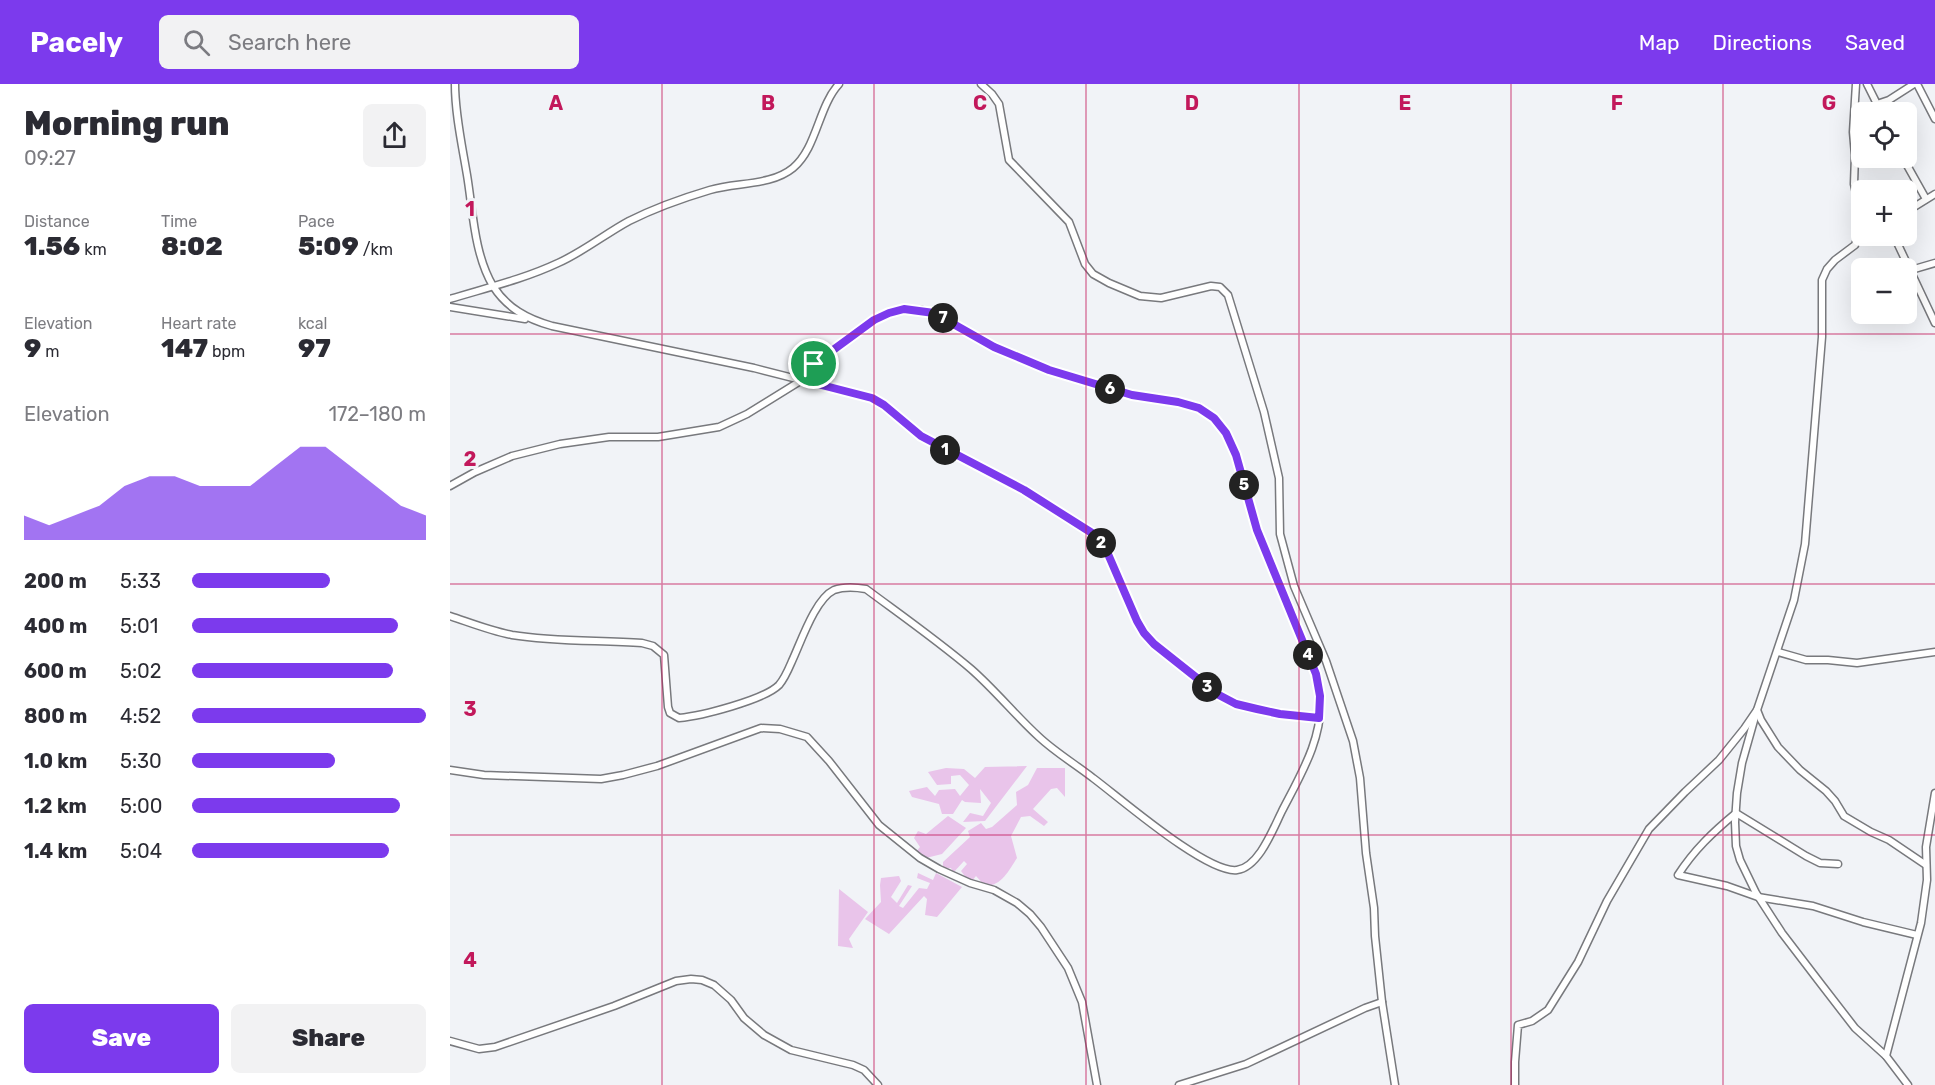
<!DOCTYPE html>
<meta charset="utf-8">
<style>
:root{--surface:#fff;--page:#f2f2f3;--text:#2b2b33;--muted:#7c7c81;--accent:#7c3aed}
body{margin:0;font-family:Rubik,sans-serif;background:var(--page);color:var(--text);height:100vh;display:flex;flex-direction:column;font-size:22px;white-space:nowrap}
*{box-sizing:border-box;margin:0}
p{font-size:20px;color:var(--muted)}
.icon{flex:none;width:33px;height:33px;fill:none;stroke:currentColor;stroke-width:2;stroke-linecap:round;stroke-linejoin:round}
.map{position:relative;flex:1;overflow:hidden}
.sheet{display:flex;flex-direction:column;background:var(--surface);width:450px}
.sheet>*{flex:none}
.fabs{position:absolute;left:1401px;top:18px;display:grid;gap:12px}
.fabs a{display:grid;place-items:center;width:66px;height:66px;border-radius:9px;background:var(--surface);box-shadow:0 6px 24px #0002;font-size:30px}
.pin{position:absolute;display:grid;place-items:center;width:51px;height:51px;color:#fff;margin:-26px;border:3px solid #fff;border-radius:50%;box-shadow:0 2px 6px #0007}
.km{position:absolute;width:30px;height:30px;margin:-15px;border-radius:50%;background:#222;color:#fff;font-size:16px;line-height:30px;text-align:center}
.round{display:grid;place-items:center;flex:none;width:63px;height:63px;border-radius:9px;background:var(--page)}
.summary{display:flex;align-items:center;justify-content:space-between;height:102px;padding:0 24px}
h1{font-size:33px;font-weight:800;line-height:45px}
.metrics{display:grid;grid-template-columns:repeat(3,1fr);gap:9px;height:102px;padding:6px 24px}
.metrics div{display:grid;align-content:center}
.metrics b{font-size:26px;font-weight:800}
.metrics small{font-size:16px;font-weight:400}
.metrics p{font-size:16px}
.chart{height:168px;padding:12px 24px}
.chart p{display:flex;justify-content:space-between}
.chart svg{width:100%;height:108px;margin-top:6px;fill:var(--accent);opacity:.7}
.button{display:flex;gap:12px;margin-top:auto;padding:12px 24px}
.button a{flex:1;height:69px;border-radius:9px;background:var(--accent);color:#fff;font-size:24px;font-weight:800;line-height:69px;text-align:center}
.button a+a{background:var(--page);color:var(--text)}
ul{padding:0 24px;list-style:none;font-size:20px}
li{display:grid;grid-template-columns:96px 72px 1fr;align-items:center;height:45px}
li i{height:15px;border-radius:8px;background:var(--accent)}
header{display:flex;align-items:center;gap:36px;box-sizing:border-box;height:84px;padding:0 30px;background:var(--accent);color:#fff}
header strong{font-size:28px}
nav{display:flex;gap:33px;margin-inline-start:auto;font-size:21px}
.search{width:420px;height:54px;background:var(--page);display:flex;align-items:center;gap:15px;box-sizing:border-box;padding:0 21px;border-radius:9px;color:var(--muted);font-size:22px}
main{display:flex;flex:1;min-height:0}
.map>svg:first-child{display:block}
.grass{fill:#e9c4ea}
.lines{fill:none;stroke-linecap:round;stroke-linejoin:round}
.minor-casing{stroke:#78797d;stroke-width:9}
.minor{stroke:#fff;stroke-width:6}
.route-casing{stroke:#fff;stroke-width:12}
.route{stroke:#7c3aed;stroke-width:8}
.grid{fill:none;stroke:#c2185b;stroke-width:1.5;stroke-opacity:0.55}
.grid-label{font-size:20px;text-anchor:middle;font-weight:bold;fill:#c2185b;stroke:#f1f3f7;stroke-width:6;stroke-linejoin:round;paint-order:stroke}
</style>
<header>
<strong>Pacely</strong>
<div class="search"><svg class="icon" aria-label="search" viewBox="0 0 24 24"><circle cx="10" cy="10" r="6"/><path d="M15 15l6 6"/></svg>Search here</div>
<nav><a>Map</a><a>Directions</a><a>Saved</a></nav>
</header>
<main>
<section class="sheet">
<div class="summary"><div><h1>Morning run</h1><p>09:27</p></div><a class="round"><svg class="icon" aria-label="share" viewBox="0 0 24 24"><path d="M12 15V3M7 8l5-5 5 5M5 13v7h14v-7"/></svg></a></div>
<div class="metrics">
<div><p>Distance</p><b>1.56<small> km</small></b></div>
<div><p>Time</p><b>8:02</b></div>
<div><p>Pace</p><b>5:09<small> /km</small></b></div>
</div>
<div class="metrics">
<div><p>Elevation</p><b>9<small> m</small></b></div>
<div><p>Heart rate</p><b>147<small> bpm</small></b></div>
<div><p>kcal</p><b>97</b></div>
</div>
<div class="chart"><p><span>Elevation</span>172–180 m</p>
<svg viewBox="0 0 160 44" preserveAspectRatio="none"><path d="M0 44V34L10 38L20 34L30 30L40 22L50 18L60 18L70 22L80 22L90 22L100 14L110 6L120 6L130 14L140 22L150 30L160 34V44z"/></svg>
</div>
<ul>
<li><b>200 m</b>5:33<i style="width:59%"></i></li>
<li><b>400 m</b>5:01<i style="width:88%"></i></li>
<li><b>600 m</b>5:02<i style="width:86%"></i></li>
<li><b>800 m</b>4:52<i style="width:100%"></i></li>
<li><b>1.0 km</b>5:30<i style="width:61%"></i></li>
<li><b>1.2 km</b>5:00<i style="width:89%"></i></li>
<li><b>1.4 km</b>5:04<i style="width:84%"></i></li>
</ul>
<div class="button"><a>Save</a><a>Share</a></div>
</section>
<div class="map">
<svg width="1485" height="1001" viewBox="0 0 1485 1001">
<rect width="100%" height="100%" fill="#f1f3f7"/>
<g class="grass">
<polygon points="577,682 535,737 513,738 520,729 533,732 541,719 530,705 531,719 515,718 512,716 503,730 492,730 489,720 462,713 459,707 477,703 485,712 489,706 505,705 510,712 519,701 510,691 501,692 501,700 487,701 478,688 496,684 514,685 525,694 535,683"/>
<path d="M587,684H615V713L607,704L601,705L583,725L598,738L594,742L580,732L571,733L561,752L567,774C559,786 552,802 535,802L526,792L521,798L517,795L511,787L517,780L514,777L503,789L501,784L493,785V778L520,753L518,747L531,739L536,745L542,743L567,721L566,708L578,701Z"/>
<polygon points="498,732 516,744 492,770 476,774 466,768 470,763 464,754 468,747 476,750"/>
<polygon points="468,789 483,796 486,789 512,803 487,833 475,831 477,815 474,812 439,850 415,835 431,818 430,801 431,794 449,792 451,797 441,813 447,819 458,801 462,802 449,822 453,824 469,804 477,805 480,799 467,794"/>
<polygon points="389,805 418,828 399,855 403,864 388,862"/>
</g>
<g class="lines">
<g class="minor-casing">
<g id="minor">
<path d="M5,0C5,30 12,61 17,91C23,127 24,170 43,202C57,224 77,235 102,242L304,284L422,314L447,331L470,352L574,406L642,449L658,470L687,536L694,550L704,560L767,611L786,620L830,630L869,634"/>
<polyline points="531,0 542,10 549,20 559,76 619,138 635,180 643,190 659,199 690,212 711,214 761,202 770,203 778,211 814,328 829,394 830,450 844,502 876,577 903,657 910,694 916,769 924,824 925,852 932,918 945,1001"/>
<polyline points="1417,0 1427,20 1439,16 1464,0"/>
<polyline points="1467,0 1485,35"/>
<polyline points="1427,20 1431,28"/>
<polyline points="1453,74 1476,115"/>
<polyline points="1456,128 1485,110"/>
<polyline points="1444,152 1485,239"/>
<polyline points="1461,186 1485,179"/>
<path d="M0,215C36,204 74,195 108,179C133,168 155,150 179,137C205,124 233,114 260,106C287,98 321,102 343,84C367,64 368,23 389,0"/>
<polyline points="0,223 75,235"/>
<path d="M0,402L25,388L62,372L110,360L159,353H208L269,343L297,330L352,296L364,280L424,236L439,229L454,225L472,226L484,229L544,263L599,286L683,311L728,318L749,323L764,334L776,349L786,371L807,446L866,590C868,597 870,605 870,612C874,653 850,692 832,727C823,745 809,783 787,786C757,790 670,714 643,694C625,680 605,668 589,653C565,631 545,606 521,585C488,557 451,531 416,505C405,503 395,502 384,506C365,515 351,558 342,577C339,584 335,594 329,601C314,616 251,632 229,634L220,629L218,623L214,571L203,562L192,559C149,556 105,558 62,551C41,547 21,539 0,532"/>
<polyline points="1328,568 1356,576 1378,576 1407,579 1485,568"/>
<polyline points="1307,626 1311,636 1328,663 1350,686 1376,707 1385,717 1394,732 1421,748 1439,756 1476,781"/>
<polyline points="1305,633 1292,679 1287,709 1285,738 1286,762 1290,776 1306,809 1332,849 1371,900 1405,944 1436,972 1458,1001"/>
<polyline points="0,686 34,691 151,695 173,691 207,682 311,644 330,645 357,653 379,677 429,741 470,774 489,785 520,799 544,806 567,819 580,830 591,843 618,884 632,918 647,1001"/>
<path d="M1388,780L1370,779L1356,772L1286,729C1263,748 1244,766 1228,791L1277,802L1308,813L1363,822L1413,838L1467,851"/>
<polyline points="0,957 29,965 45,963 164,922 226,897 241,895 252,896 264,901 281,916 294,934 314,951 341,966 403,981 414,986 428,1001"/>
<polyline points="1436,972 1471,839 1477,796 1476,763 1485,709"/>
<polyline points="729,1001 796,980 915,924 932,918"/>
<polyline points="1065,1001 1065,978 1068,941 1082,937 1098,926 1128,878 1157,817 1199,745 1235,708 1269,676 1294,645 1307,626 1344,516 1355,460 1372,253 1372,196 1377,185 1385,176 1405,161 1410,146 1409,123 1404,100 1405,71 1403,48 1406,0"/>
</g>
</g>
<use href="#minor" class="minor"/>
</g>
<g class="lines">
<g class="route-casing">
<polygon id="route" points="454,225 484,229 544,263 599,286 682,311 728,318 749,324 764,334 776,349 786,371 807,446 866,590 870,612 869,634 830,630 807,625 786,620 767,610 704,560 694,549 687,537 658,470 642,449 574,406 471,352 434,321 422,314 352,296 364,280 424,236 439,229"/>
</g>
<use href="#route" class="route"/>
</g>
<path class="grid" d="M212,0V1001M424,0V1001M636,0V1001M849,0V1001M1061,0V1001M1273,0V1001M0,250H1485M0,500H1485M0,751H1485"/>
<g class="grid-label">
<text x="106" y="26">A</text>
<text x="318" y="26">B</text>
<text x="530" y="26">C</text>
<text x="742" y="26">D</text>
<text x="955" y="26">E</text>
<text x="1167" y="26">F</text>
<text x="1379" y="26">G</text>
<text x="20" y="132">1</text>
<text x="20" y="382">2</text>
<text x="20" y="632">3</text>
<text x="20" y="883">4</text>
</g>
</svg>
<div class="fabs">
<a><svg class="icon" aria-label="locate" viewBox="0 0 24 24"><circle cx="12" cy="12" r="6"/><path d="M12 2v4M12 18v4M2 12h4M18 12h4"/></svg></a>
<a>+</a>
<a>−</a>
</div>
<div class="pin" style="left:364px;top:280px;background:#1e9e55"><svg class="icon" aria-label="arrive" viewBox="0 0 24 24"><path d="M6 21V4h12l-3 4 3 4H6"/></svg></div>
<b class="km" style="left:495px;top:366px">1</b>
<b class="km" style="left:651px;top:459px">2</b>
<b class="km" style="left:757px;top:603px">3</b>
<b class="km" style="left:858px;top:571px">4</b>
<b class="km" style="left:794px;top:401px">5</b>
<b class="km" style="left:660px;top:305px">6</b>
<b class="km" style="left:493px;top:234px">7</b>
</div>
</main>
